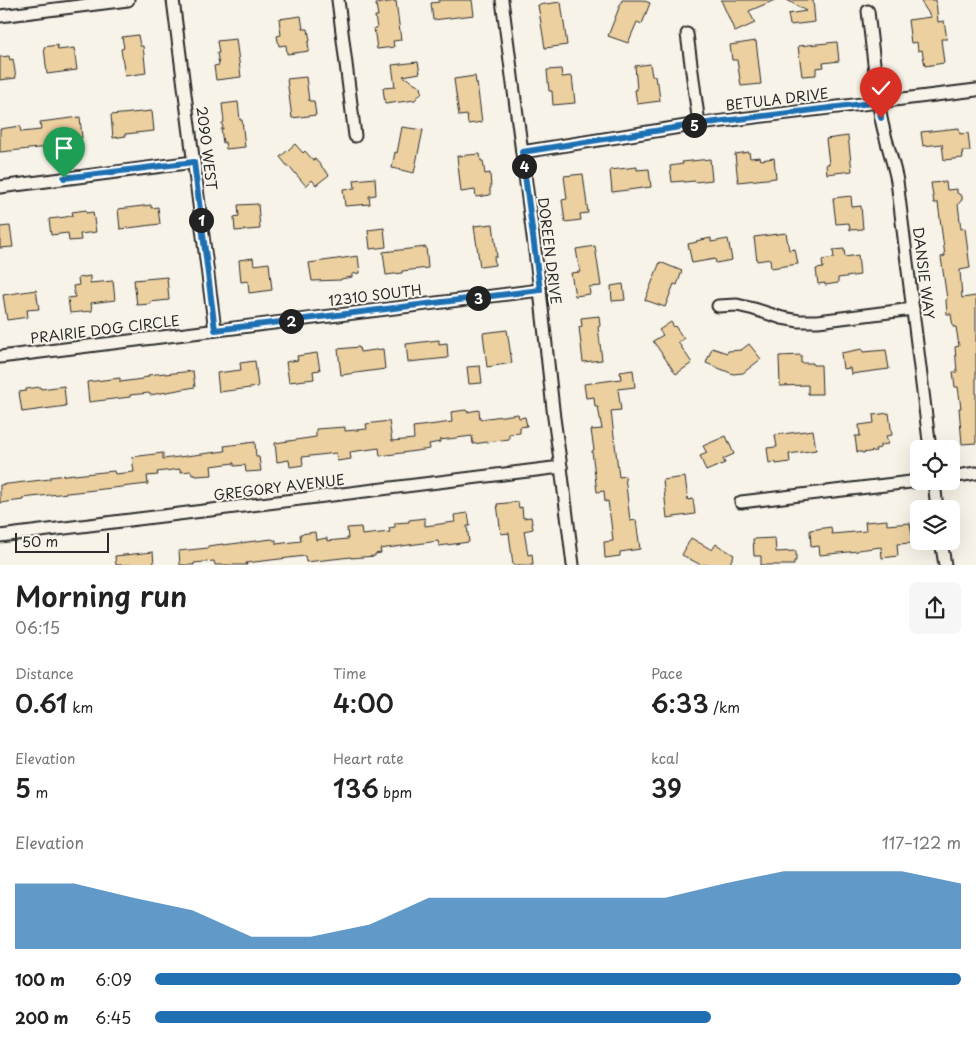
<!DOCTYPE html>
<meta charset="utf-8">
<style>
:root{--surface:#fff;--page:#f6f6f6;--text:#222;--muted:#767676;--accent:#1f6fb2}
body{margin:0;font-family:"Playpen Sans",sans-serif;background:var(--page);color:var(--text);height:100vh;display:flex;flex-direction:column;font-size:19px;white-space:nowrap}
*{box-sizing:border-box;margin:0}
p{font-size:16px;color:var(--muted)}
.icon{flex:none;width:28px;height:28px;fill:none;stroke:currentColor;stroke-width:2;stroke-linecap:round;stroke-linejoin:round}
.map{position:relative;height:565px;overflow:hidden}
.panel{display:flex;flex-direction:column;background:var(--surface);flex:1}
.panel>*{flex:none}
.fabs{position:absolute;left:910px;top:440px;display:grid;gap:10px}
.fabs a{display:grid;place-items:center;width:50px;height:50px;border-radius:8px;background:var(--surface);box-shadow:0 5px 20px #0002;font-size:25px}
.scale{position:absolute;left:15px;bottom:12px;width:94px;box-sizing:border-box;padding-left:5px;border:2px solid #2b2b2b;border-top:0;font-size:14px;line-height:18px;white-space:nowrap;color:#2b2b2b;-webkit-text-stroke:4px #f7f3e8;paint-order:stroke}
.pin{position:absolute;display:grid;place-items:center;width:42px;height:42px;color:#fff;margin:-51px -21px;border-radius:50% 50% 50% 0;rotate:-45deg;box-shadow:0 0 5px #0007}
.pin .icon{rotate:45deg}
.km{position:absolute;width:25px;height:25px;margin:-12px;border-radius:50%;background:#222;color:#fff;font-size:14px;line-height:25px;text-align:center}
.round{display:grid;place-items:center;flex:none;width:52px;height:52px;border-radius:8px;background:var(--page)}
.head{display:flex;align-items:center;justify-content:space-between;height:85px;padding:0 15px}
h1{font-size:28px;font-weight:600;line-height:38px}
.stats{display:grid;grid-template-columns:repeat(3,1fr);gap:8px;height:85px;padding:5px 15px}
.stats div{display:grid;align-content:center}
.stats b{font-size:25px;font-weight:600}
.stats small{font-size:14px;font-weight:400}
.stats p{font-size:14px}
.chart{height:140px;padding:10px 15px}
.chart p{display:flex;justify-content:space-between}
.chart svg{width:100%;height:90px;margin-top:5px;fill:var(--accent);opacity:.7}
ul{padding:0 15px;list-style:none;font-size:16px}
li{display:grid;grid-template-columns:80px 60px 1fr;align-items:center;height:38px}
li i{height:12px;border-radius:6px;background:var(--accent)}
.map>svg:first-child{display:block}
.building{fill:#ecd0a0;stroke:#2b2b2b}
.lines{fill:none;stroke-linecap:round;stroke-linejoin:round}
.street-casing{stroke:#2b2b2b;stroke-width:15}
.street{stroke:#f7f3e8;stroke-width:11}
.route-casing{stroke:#fff;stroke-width:10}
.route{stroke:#1f6fb2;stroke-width:6}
.labels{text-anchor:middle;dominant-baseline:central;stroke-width:4;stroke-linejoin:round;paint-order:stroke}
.street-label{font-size:14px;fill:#2b2b2b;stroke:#f7f3e8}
</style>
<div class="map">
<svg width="976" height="565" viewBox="0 0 976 565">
<rect width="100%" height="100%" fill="#f7f3e8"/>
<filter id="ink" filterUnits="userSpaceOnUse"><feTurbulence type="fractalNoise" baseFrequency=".02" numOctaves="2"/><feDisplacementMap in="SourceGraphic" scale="10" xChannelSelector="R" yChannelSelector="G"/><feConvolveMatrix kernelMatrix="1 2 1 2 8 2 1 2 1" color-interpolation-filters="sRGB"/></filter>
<g filter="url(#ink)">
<g class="building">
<polygon points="439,0 472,0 474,15 433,20 431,3 439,2"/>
<polygon points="622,0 642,0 650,3 642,24 637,22 628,43 608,36"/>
<polygon points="721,0 775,0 749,11 755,23 735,32"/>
<polygon points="787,0 813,0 815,22 790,25 788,14 806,11"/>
<polygon points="920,0 936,0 938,22 944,21 947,39 941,39 944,63 925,66 922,50 918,51 917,42 911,43 908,20 931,17"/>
<polygon points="396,1 401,40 393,41 394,47 377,49 374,28 377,28 375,16 378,16 376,4"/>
<polygon points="561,2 567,45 545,48 538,5"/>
<polygon points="301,16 303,29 308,29 310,41 308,42 309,51 287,54 286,45 279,46 277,36 281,35 279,19"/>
<polygon points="138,35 140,46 143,46 146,73 125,76 121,49 124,48 122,37"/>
<polygon points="236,39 241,77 216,80 214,66 219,65 217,53 219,53 217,41"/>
<polygon points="756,41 761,84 741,86 737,60 732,60 730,45"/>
<polygon points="837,42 839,61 823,63 824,67 816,68 816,75 802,76 798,46"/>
<polygon points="57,45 58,50 74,48 77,70 47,74 44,47"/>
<polygon points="9,56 10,60 13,59 16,78 0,80 0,57"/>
<polygon points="418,62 420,73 403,76 421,87 422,92 415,100 385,104 383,88 395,87 392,65"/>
<polygon points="650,64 652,76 655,76 656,83 658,83 660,101 637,104 635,90 637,90 635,66"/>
<polygon points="561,69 562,77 572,76 575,103 553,105 552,91 549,91 547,70"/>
<polygon points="475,76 476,83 477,83 482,122 468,124 467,115 459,116 454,79"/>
<polygon points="306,77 309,101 314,101 316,115 292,118 287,79"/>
<polygon points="238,102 240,120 242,120 245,147 226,149 225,142 223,143 221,129 223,129 222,123 224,122 222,104"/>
<polygon points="152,111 154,131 125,134 126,136 113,138 111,115"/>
<polygon points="80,117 82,138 69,139 69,142 58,144 58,146 0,152 0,129 20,126 21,132 41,130 40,122"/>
<polygon points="402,127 423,130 414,173 392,168 395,152 397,153"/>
<polygon points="959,128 960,134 968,133 970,151 962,151 963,158 944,160 942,144 923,146 921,132"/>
<polygon points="848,136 852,171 827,174 826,164 829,164 826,139"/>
<polygon points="295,144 303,153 305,151 313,160 315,159 329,175 316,185 312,180 306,186 290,167 289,168 280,157"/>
<polygon points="749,152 750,158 760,157 761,160 774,158 776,178 738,182 735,154"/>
<polygon points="480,154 481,161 483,161 485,174 490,173 491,188 490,188 490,195 476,197 475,190 461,192 457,156"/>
<polygon points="710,159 712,180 695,182 695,181 684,182 684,181 672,182 670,166 683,164 682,162"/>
<polygon points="637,167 637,170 649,169 651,187 612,192 610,170"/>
<polygon points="583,174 588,213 580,214 581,220 565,222 562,200 567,199 564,176"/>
<polygon points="375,178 376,195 369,196 370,204 345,206 343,189 355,188 354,180"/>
<polygon points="946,182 947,190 957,189 957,193 962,196 962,200 958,204 961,229 965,228 970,268 960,270 962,298 976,296 976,443 962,444 959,408 961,408 958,387 955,387 953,372 957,372 955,347 959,346 956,327 953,327 951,314 947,314 946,300 947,299 941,257 945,256 938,203 934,203 931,183"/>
<polygon points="851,196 852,207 861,206 863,229 850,230 849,223 836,224 833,198"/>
<polygon points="258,204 260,229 235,231 234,217 239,216 238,205"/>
<polygon points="151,205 151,208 158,207 160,224 120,229 118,209"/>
<polygon points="86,210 86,213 93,212 96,232 80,234 81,240 69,241 68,233 51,235 49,219 66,217 73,215 72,212"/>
<polygon points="493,224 497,257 494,257 495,265 480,267 474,226"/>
<polygon points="10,226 13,247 0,248 0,227"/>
<polygon points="384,228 386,247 370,249 368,230"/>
<polygon points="786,233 789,250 795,249 798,264 771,268 770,259 757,261 754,237"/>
<polygon points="711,238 711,242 728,239 732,260 716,263 715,259 692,263 688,244 697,242 696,241"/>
<polygon points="595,246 601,286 589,287 590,294 575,296 571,273 580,272 576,249"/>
<polygon points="426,247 428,268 402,271 402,273 386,275 383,252"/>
<polygon points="844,249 845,257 858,255 860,275 838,278 838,283 825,285 825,283 818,284 816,269 823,268 822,260 834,258 833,250"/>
<polygon points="358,256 360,273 352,274 352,277 341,279 341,280 312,281 309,263"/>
<polygon points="253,258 254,265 269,263 272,290 249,293 248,281 241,282 239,260"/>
<polygon points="660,262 682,271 677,285 674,284 665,307 645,300"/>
<polygon points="90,276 90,283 113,281 115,300 91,303 92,311 70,313 68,298 75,297 73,286 79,285 78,278"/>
<polygon points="167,277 169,300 150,302 151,304 137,305 134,280"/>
<polygon points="623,284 625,300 612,301 611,286"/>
<polygon points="36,290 39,309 27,310 28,317 7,320 3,295"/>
<polygon points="599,316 600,326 598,327 602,360 583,362 579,327 582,326 581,318"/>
<polygon points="671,322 674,327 675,326 684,339 678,342 692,363 676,374 653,341 663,335 659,330"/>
<polygon points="507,330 512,363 487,367 483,333"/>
<polygon points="439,340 439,344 447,343 448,358 408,362 406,344"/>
<polygon points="749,344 761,359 743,373 733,374 706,363 712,348 727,353 728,351 741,350"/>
<polygon points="359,347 360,352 383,349 385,369 341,375 338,349"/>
<polygon points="862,349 863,352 886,350 889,369 851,374 850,368 843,369 841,353"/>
<polygon points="317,353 320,370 313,371 314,379 289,382 286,362 298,360 297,356"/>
<polygon points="801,355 801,363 813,363 813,365 821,365 822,394 808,394 808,385 780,386 779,356"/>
<polygon points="255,361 258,387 219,392 217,373 241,370 240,363"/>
<polygon points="480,366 482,383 469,384 467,367"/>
<polygon points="633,370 635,387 618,389 621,410 611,411 619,477 625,476 630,521 636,520 640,549 620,552 620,556 605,558 604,542 613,541 611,523 608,501 605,502 604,491 597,492 592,451 594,450 591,430 602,429 598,407 595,407 594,397 586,398 584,384 621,379 620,372"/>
<polygon points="193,371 195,387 150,395 149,393 130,395 130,397 89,402 87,382 120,378 120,382 142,379 142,378 148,377 148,375 165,373 165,374"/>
<polygon points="64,386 66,406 22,412 19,392 26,391 26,389 40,387 41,389"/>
<polygon points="466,410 467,412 479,410 480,419 518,414 519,418 525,417 527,426 520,427 520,433 509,434 509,439 473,444 472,436 440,440 440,442 429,444 430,449 380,456 379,448 350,452 351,459 337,461 336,453 302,457 303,465 290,467 289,460 277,462 275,443 316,437 316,429 345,427 345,431 367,429 366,424 389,421 392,441 414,439 413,427 452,422 451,412"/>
<polygon points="889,413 892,435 886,436 888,444 880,445 880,448 875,449 876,451 862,453 862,452 857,452 855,436 860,436 859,425 874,423 873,415"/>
<polygon points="813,430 816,450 789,454 790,462 776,464 776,462 769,463 767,448 777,447 775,435"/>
<polygon points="726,436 734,454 723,459 725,463 706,471 700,456 707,453 703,446"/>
<polygon points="255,442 256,457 259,457 261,471 246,472 245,465 234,466 234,463 211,466 212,475 196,476 195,475 192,475 191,471 181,472 180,469 157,472 158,475 147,476 148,484 23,498 23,500 0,503 0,485 50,479 50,477 74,474 74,475 114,471 115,474 134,472 132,457 163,453 163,459 225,451 224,446"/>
<polygon points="685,477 688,500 693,499 695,514 667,518 663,480"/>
<polygon points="518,502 519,508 522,507 523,518 531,517 533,529 524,531 528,555 532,554 533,565 513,565 509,533 501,534 497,504"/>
<polygon points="468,513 470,526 467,526 469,542 439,546 438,541 380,549 381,553 375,554 375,556 351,558 351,557 306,562 305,556 246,563 247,565 215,565 214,561 194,563 194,565 180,565 179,551 208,548 208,546 223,544 223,545 272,539 273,540 276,540 276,544 301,541 300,534 315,532 316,540 327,538 327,541 348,539 347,528 361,527 362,535 390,532 389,528 395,527 395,523 409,522 409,520 425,518 425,526 455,522 454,515"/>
<polygon points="887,520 887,525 910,523 913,543 897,544 898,556 882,558 881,547 858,550 858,551 820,555 819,546 811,547 810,530 831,527 832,534 866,531 865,522"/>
<polygon points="691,538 712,550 716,544 734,555 729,565 701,565 682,555"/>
<polygon points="775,538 776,552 796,551 796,561 794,561 794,565 761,565 761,556 754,556 753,539"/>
<polygon points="153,552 154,565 116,565 115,556"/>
</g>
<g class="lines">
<g class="street-casing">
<g id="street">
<polyline points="173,0 215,330"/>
<polyline points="338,0 355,136"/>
<polyline points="502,0 540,290 554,418 561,467 573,565"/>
<path d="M868,11C872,47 876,83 881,118C885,139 893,160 897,181L930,449"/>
<polyline points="0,16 128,0"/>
<polyline points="687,34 699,124"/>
<polyline points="522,152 699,124 976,90"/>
<polyline points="0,187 194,162"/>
<polyline points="718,306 737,305 754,309 782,318 799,321 818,321 913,309"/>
<polyline points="0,357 540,290"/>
<polyline points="951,477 976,473"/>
<polyline points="934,481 937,509"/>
<polyline points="741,502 919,481"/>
<polyline points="0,536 561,467"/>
<polyline points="941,541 945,565"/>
</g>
</g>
<use href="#street" class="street"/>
</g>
</g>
<g class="lines" filter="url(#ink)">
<g class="route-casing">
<polyline id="route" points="64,178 194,162 215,330 540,290 522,152 699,124 879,102 881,118"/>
</g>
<use href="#route" class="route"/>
</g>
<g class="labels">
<g class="street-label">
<text transform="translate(777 99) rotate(-7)">BETULA DRIVE</text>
<text transform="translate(207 148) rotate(83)">2090 WEST</text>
<text transform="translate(550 251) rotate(83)">DOREEN DRIVE</text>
<text transform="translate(924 273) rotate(83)">DANSIE WAY</text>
<text transform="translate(375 295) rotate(-7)">12310 SOUTH</text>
<text transform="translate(105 329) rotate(-7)">PRAIRIE DOG CIRCLE</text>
<text transform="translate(279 487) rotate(-7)">GREGORY AVENUE</text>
</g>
</g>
</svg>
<div class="fabs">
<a><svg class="icon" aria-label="locate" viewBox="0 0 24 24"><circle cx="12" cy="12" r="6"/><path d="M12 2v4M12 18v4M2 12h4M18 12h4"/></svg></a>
<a><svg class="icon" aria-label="layers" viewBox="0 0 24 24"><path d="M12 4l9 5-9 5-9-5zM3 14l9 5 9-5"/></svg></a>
</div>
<div class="scale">50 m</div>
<div class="pin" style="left:64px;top:178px;background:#1e9e55"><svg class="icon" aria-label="arrive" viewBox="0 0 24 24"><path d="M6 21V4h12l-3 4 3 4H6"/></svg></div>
<div class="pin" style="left:881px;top:118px;background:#d93025"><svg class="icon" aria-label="check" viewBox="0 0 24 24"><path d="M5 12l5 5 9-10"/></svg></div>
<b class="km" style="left:201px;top:220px">1</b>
<b class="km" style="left:291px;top:321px">2</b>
<b class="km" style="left:478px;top:298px">3</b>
<b class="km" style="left:524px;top:166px">4</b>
<b class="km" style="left:694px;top:125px">5</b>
</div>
<section class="panel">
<div class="head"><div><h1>Morning run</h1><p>06:15</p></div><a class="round"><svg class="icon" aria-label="share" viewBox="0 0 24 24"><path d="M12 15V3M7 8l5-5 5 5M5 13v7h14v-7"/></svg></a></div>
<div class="stats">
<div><p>Distance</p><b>0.61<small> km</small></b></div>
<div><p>Time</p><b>4:00</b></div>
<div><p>Pace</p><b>6:33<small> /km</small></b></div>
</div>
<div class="stats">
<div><p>Elevation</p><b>5<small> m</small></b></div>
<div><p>Heart rate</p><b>136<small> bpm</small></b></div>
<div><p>kcal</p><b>39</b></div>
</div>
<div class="chart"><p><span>Elevation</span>117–122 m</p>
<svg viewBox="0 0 160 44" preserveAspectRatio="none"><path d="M0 44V12L10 12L20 19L30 25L40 38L50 38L60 32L70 19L80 19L90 19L100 19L110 19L120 12L130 6L140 6L150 6L160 12V44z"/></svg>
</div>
<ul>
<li><b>100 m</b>6:09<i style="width:100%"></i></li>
<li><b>200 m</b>6:45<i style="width:69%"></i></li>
</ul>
</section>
